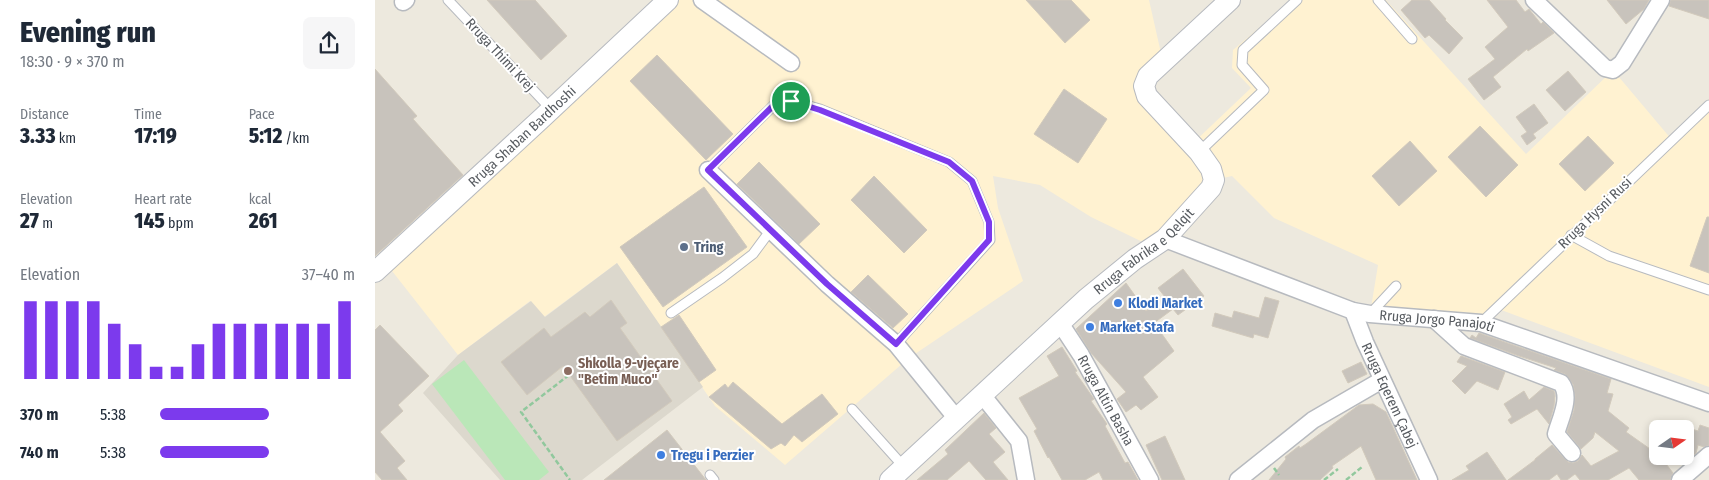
<!DOCTYPE html>
<meta charset="utf-8">
<style>
:root{--surface:#fff;--page:#f6f6f7;--text:#1f2937;--muted:#747a83;--accent:#7c3aed}
body{margin:0;font-family:"Fira Sans Condensed",sans-serif;background:var(--page);color:var(--text);height:100vh;display:flex;flex-direction:column;font-size:19px;white-space:nowrap}
*{box-sizing:border-box;margin:0}
p{font-size:16px;color:var(--muted)}
.icon{flex:none;width:28px;height:28px;fill:none;stroke:currentColor;stroke-width:2;stroke-linecap:round;stroke-linejoin:round}
.map{position:relative;flex:1;overflow:hidden}
.panel{display:flex;flex-direction:column;background:var(--surface);width:375px}
.panel>*{flex:none}
.needle{width:32px;rotate:76deg}
.tools{position:absolute;left:1274px;top:420px;display:grid;gap:10px}
.tools a{display:grid;place-items:center;width:45px;height:45px;border-radius:8px;background:var(--surface);box-shadow:0 2px 8px #0003;font-size:25px}
.pin{position:absolute;display:grid;place-items:center;width:42px;height:42px;color:#fff;margin:-21px;border:2px solid #fff;border-radius:50%;box-shadow:0 1px 5px #0007}
.round{display:grid;place-items:center;flex:none;width:52px;height:52px;border-radius:8px;background:var(--page)}
.overview{display:flex;align-items:center;justify-content:space-between;height:85px;padding:0 20px}
h1{font-size:28px;font-weight:800;line-height:38px}
.stats{display:grid;grid-template-columns:repeat(3,1fr);gap:8px;height:85px;padding:5px 20px}
.stats div{display:grid;align-content:center}
.stats b{font-size:21px;font-weight:800}
.stats small{font-size:14px;font-weight:400}
.stats p{font-size:14px}
.chart{height:140px;padding:10px 20px}
.chart p{display:flex;justify-content:space-between}
.chart svg{width:100%;height:90px;margin-top:5px;stroke:var(--accent);stroke-width:6}
ul{padding:0 20px;list-style:none;font-size:16px}
li{display:grid;grid-template-columns:80px 60px 1fr;align-items:center;height:38px}
li i{height:12px;border-radius:6px;background:var(--accent)}
main{display:flex;flex:1;min-height:0}
.map>svg:first-child{display:block}
.commercial{fill:#fff2d1}
.education{fill:#dcd8cd}
.green{fill:#bae7b8}
.building{fill:#c8c3bc;stroke:#d2cabc}
.lines{fill:none;stroke-linecap:round;stroke-linejoin:round}
.service-casing{stroke:#b7babf;stroke-width:11}
.minor-casing{stroke:#b7babf;stroke-width:19}
.tertiary-casing{stroke:#b7babf;stroke-width:22}
.path{stroke:#91c89d;stroke-width:2.5;stroke-dasharray:5 2.5;stroke-linecap:butt}
.service{stroke:#fff;stroke-width:9}
.minor{stroke:#fff;stroke-width:16}
.tertiary{stroke:#fff;stroke-width:20}
.route-casing{stroke:#fff;stroke-width:10}
.route{stroke:#7c3aed;stroke-width:6}
.service-dot{fill:#5c6f8a;stroke:#fff;stroke-width:2}
.shop-dot{fill:#3f7fe0;stroke:#fff;stroke-width:2}
.education-dot{fill:#8d6e63;stroke:#fff;stroke-width:2}
.labels{text-anchor:middle;dominant-baseline:central;stroke-width:4;stroke-linejoin:round;paint-order:stroke}
.street-label{font-size:14px;fill:#585c61;stroke:#fff}
.service-label{font-size:14px;font-weight:bold;fill:#4e5e75;stroke:#fff;text-anchor:start}
.shop-label{font-size:14px;font-weight:bold;fill:#366cbe;stroke:#fff;text-anchor:start}
.education-label{font-size:14px;font-weight:bold;fill:#785e54;stroke:#fff;text-anchor:start}
</style>
<main>
<section class="panel">
<div class="overview"><div><h1>Evening run</h1><p>18:30 · 9 × 370 m</p></div><a class="round"><svg class="icon" aria-label="share" viewBox="0 0 24 24"><path d="M12 15V3M7 8l5-5 5 5M5 13v7h14v-7"/></svg></a></div>
<div class="stats">
<div><p>Distance</p><b>3.33<small> km</small></b></div>
<div><p>Time</p><b>17:19</b></div>
<div><p>Pace</p><b>5:12<small> /km</small></b></div>
</div>
<div class="stats">
<div><p>Elevation</p><b>27<small> m</small></b></div>
<div><p>Heart rate</p><b>145<small> bpm</small></b></div>
<div><p>kcal</p><b>261</b></div>
</div>
<div class="chart"><p><span>Elevation</span>37–40 m</p>
<svg viewBox="0 0 160 44" preserveAspectRatio="none"><path d="M5 44V6M15 44V6M25 44V6M35 44V6M45 44V17M55 44V27M65 44V38M75 44V38M85 44V27M95 44V17M105 44V17M115 44V17M125 44V17M135 44V17M145 44V17M155 44V6"/></svg>
</div>
<ul>
<li><b>370 m</b>5:38<i style="width:56%"></i></li>
<li><b>740 m</b>5:38<i style="width:56%"></i></li>
</ul>
</section>
<div class="map">
<svg width="1334" height="480" viewBox="0 0 1334 480">
<rect width="100%" height="100%" fill="#ede9de"/>
<polygon class="commercial" points="293,0 774,0 788,62 770,81 817,144 876,88 857,68 858,50 917,0 1011,0 1151,154 1238,70 1297,140 1334,99 1334,387 1121,308 1106,323 995,314 1003,265 899,218 857,176 839,180 778,247 716,217 665,185 618,176 623,208 648,281 534,358 410,465 340,406 242,263 169,317 155,301 83,355 10,262"/>
<polygon class="education" points="242,263 328,387 207,480 125,480 48,393 83,355 156,301 170,317"/>
<polygon class="green" points="89,360 174,472 164,480 130,480 57,384"/>
<g class="building">
<polygon points="112,0 160,0 192,36 166,60"/>
<polygon points="651,0 696,0 715,20 690,43"/>
<polygon points="1037,0 1054,0 1071,19 1070,20 1088,38 1074,54 1054,35 1050,38 1026,10"/>
<polygon points="1112,0 1141,0 1150,12 1154,9 1166,24 1168,22 1179,33 1153,51 1152,49 1118,77 1126,87 1109,100 1093,79 1120,59 1110,47 1133,27"/>
<polygon points="1232,0 1274,0 1269,9 1251,24"/>
<polygon points="1296,0 1334,0 1334,19 1294,6"/>
<polygon points="282,55 358,134 331,160 255,81"/>
<polygon points="0,69 42,116 38,119 88,175 0,256"/>
<polygon points="1193,71 1211,92 1190,111 1171,90"/>
<polygon points="689,89 732,119 703,163 659,134"/>
<polygon points="1159,104 1173,123 1158,134 1161,138 1152,145 1146,136 1152,132 1141,117"/>
<polygon points="1105,126 1143,165 1111,197 1073,157"/>
<polygon points="1213,136 1239,163 1210,191 1184,164"/>
<polygon points="1035,141 1062,171 1024,206 997,176"/>
<polygon points="384,162 445,224 424,244 362,184"/>
<polygon points="499,176 552,230 529,253 476,200"/>
<polygon points="329,187 372,247 288,307 245,247"/>
<polygon points="1332,217 1334,217 1334,273 1315,266"/>
<polygon points="808,269 829,296 803,315 798,309 779,323 799,351 768,377 783,397 766,410 761,405 751,412 742,399 751,392 716,353 701,329 751,283 771,311 790,297 783,288"/>
<polygon points="493,275 533,314 518,328 476,292"/>
<polygon points="890,297 904,301 893,338 879,334 878,338 837,326 840,313 857,318 859,311 884,318"/>
<polygon points="236,300 252,323 245,328 297,401 242,441 188,366 152,395 126,362 169,328 176,337 210,312 215,317"/>
<polygon points="304,315 341,370 324,382 286,327"/>
<polygon points="5,325 54,376 23,405 28,411 5,432 30,461 22,468 32,480 7,480 0,472 0,330"/>
<polygon points="1104,333 1236,379 1232,393 1238,394 1233,411 1254,428 1251,432 1285,456 1298,473 1295,480 1264,480 1254,468 1233,480 1205,480 1200,474 1192,480 1186,480 1182,474 1174,480 1133,480 1160,460 1160,459 1177,445 1193,462 1198,463 1203,461 1207,455 1216,466 1244,451 1220,432 1218,438 1206,449 1192,432 1199,410 1200,395 1198,384 1190,374 1179,370 1181,368 1144,356 1095,338 1097,335 1101,338"/>
<polygon points="687,347 702,371 700,372 719,399 716,401 732,424 730,426 750,463 753,462 763,480 728,480 724,472 710,480 687,480 674,457 673,458 659,431 662,429 644,398 684,376 672,356"/>
<polygon points="1086,356 1130,372 1123,390 1102,381 1090,394 1077,381 1092,366 1082,362"/>
<polygon points="986,362 992,374 973,383 967,371"/>
<polygon points="358,382 407,424 447,394 463,414 427,442 419,435 410,446 406,443 396,449 334,397 350,384 353,388"/>
<polygon points="1169,387 1179,391 1180,396 1179,406 1174,424 1162,409 1136,424 1133,420 1137,417 1129,404 1149,391 1154,400"/>
<polygon points="998,404 1011,412 1042,480 1001,480 986,446 957,466 958,468 945,480 894,480 911,459 910,457 924,446 925,448 931,444 984,405"/>
<polygon points="609,413 621,428 614,434 630,452 618,462 633,480 611,480 594,461 572,480 542,480 573,454 570,450"/>
<polygon points="1325,425 1334,428 1334,445 1329,447 1323,445 1321,453 1315,458 1310,457 1310,427 1323,431"/>
<polygon points="292,430 331,480 229,480"/>
<polygon points="790,436 810,480 787,480 771,445"/>
<polygon points="1112,452 1131,480 1077,480 1094,470 1091,466"/>
</g>
<g class="lines">
<g class="service-casing">
<g id="service">
<polyline points="73,0 176,109"/>
<polyline points="1003,0 1037,39"/>
<polyline points="824,152 889,90 867,65 868,50 922,0"/>
<polyline points="333,170 401,103 416,101 445,109 574,162 597,181 614,222 615,240 521,344"/>
<polyline points="1196,235 1234,256 1334,290"/>
<polyline points="296,313 347,278 378,254 395,231"/>
<polyline points="995,314 1021,286"/>
<polyline points="1106,323 1334,105"/>
<polyline points="477,409 529,467"/>
<polyline points="335,475 339,480"/>
</g>
</g>
<g class="minor-casing">
<g id="minor">
<polyline points="327,0 416,63"/>
<polyline points="1159,0 1230,68 1238,70 1247,63 1286,0"/>
<polyline points="28,2 31,0"/>
<polyline points="333,170 452,284 521,344 582,419"/>
<path id="s1" d="M790,239L978,311L995,314L1106,323L1334,403"/>
<path id="s2" d="M978,311L990,342L1054,480"/>
<path d="M1059,319L1089,346L1186,383C1197,397 1185,419 1181,434L1197,453"/>
<path id="s3" d="M685,323L706,355L775,480"/>
<polyline points="608,396 644,441 651,480"/>
<polyline points="863,480 938,420 1007,380"/>
<polyline points="1305,480 1334,455"/>
</g>
</g>
<g class="tertiary-casing">
<g id="tertiary">
<path id="s4" d="M0,272L167,118L293,0"/>
<path id="s5" d="M515,480L711,299L760,259L790,239L836,188L839,180L836,169L824,152L772,96L769,86L773,76L855,0"/>
</g>
</g>
<g class="path">
<polyline points="194,375 146,412 195,480"/>
<polyline points="899,468 904,475"/>
<polyline points="949,480 963,469"/>
<polyline points="971,480 987,467"/>
</g>
<use href="#service" class="service"/>
<use href="#minor" class="minor"/>
<use href="#tertiary" class="tertiary"/>
</g>
<g class="lines">
<g class="route-casing">
<polygon id="route" points="416,101 445,110 574,162 597,181 614,222 614,240 521,344 452,284 333,170 401,103"/>
</g>
<use href="#route" class="route"/>
</g>
<circle class="service-dot" cx="309" cy="247" r="5"/>
<g class="shop-dot">
<circle cx="743" cy="303" r="5"/>
<circle cx="715" cy="327" r="5"/>
<circle cx="286" cy="455" r="5"/>
</g>
<circle class="education-dot" cx="193" cy="371" r="5"/>
<g class="labels">
<g class="street-label">
<text transform="translate(125 55) rotate(47)">Rruga Thimi Krej</text>
<text stroke="none"><textPath href="#s4" startOffset="200">Rruga Shaban Bardhoshi</textPath></text>
<text transform="translate(1220 213) rotate(-44)">Rruga Hysni Rusi</text>
<text stroke="none"><textPath href="#s5" startOffset="342">Rruga Fabrika e Qelqit</textPath></text>
<text stroke="none"><textPath href="#s1" startOffset="286">Rruga Jorgo Panajoti</textPath></text>
<text stroke="none"><textPath href="#s2" startOffset="92">Rruga Eqerem Çabej</textPath></text>
<text stroke="none"><textPath href="#s3" startOffset="90">Rruga Altin Basha</textPath></text>
</g>
<g class="service-label">
<text x="319" y="247">Tring</text>
</g>
<g class="shop-label">
<text x="753" y="303">Klodi Market</text>
<text x="725" y="327">Market Stafa</text>
<text x="296" y="455">Tregu i Perzier</text>
</g>
<g class="education-label">
<text x="203" y="363">Shkolla 9-vjeçare<tspan x="203" dy="16">"Betim Muco"</tspan></text>
</g>
</g>
</svg>
<div class="tools">
<a><svg class="needle" viewBox="-14 -14 28 28"><path d="M0-13l5 13h-10z" fill="#e53935"/><path d="M0 13l5-13h-10z" fill="#747a83"/></svg></a>
</div>
<div class="pin" style="left:416px;top:101px;background:#1e9e55"><svg class="icon" aria-label="arrive" viewBox="0 0 24 24"><path d="M6 21V4h12l-3 4 3 4H6"/></svg></div>
</div>
</main>
